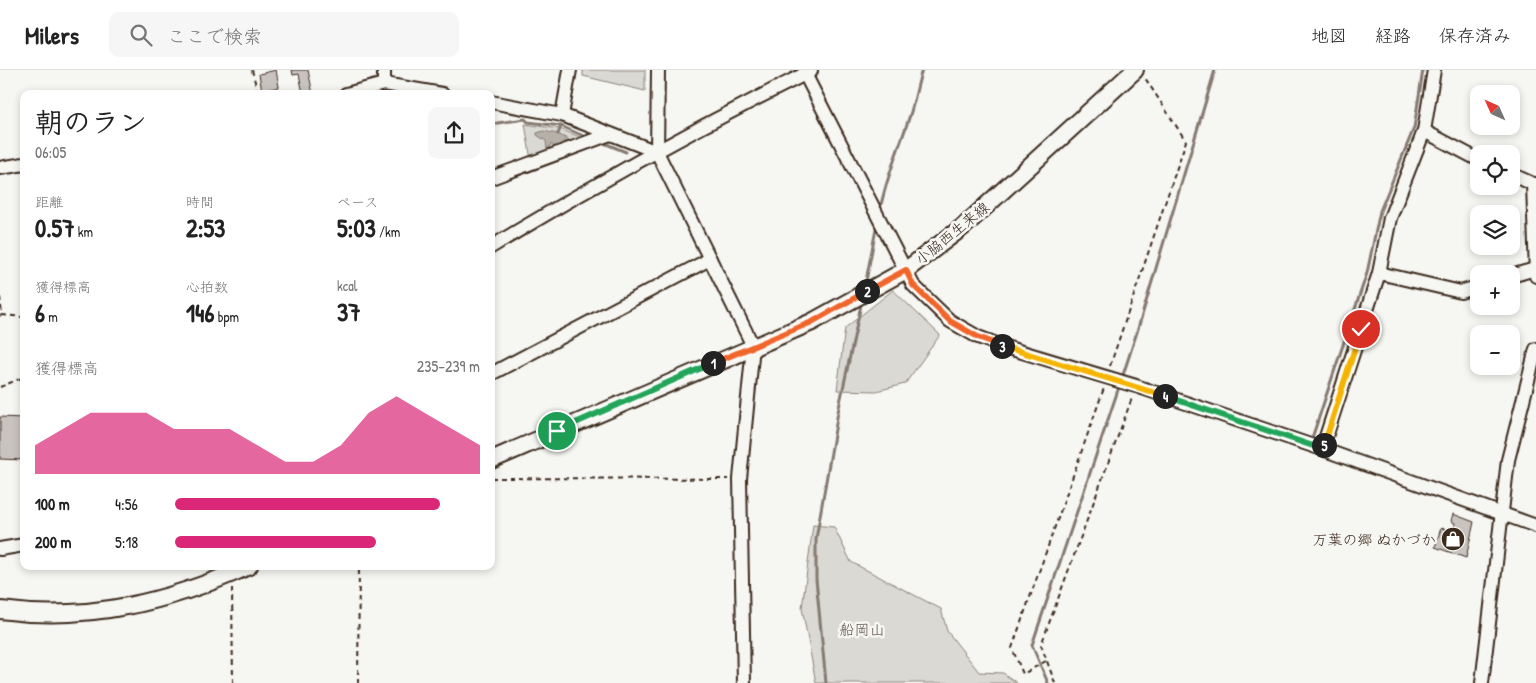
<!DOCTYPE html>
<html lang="ja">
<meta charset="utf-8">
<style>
:root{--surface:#fff;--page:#f6f6f6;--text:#222;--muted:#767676;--line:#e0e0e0;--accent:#db2777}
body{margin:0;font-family:"Patrick Hand","Klee One",sans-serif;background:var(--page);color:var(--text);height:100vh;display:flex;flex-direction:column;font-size:19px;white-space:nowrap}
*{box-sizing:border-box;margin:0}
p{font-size:16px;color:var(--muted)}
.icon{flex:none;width:28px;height:28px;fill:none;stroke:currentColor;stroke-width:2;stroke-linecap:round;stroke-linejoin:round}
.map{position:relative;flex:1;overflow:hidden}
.details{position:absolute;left:20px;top:20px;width:475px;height:480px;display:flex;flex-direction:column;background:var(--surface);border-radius:10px;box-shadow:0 2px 8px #0003}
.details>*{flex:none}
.needle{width:32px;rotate:315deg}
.tools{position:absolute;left:1470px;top:15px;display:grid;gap:10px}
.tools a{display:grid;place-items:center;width:50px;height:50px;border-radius:10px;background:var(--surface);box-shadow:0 2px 8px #0003;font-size:25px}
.pin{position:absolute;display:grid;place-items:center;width:42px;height:42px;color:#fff;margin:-21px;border:2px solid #fff;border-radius:50%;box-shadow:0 1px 5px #0007}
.km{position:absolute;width:25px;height:25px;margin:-12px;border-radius:50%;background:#222;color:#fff;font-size:14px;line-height:25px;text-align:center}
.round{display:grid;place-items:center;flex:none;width:52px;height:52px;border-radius:10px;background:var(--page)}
.headline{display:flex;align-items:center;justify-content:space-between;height:85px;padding:0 15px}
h1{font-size:28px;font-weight:800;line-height:38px}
.figures{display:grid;grid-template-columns:repeat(3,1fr);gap:8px;height:85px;padding:5px 15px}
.figures div{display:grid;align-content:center}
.figures b{font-size:25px;font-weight:800}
.figures small{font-size:14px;font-weight:400}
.figures p{font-size:14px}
.chart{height:140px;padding:10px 15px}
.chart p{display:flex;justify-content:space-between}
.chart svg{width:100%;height:90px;margin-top:5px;fill:var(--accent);opacity:.7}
ul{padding:0 15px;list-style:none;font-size:16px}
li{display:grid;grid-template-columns:80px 60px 1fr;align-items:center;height:38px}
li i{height:12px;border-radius:6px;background:var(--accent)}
header{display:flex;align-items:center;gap:30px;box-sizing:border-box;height:70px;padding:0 25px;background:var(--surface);border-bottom:1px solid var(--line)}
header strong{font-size:24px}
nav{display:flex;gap:28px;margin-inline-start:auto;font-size:18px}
.search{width:350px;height:45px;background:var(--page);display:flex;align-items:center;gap:12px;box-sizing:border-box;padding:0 18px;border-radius:10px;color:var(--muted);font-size:19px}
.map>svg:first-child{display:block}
.green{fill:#dad9d3;stroke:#8a8278}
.water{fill:#b6b0a9;stroke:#857a71}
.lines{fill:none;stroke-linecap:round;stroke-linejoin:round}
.stream{stroke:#857a71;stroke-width:3}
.building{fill:#c8c3be;stroke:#3b2a1e}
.minor-casing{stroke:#3b2a1e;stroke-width:16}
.major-casing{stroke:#3b2a1e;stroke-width:20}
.path{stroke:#3b2a1e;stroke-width:2;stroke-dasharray:5 4;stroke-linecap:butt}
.minor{stroke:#f6f6f2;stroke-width:12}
.major{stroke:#f6f6f2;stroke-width:16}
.split-1-casing{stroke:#fff;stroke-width:10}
.split-2-casing{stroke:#fff;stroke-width:10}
.split-3-casing{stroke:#fff;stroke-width:10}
.split-4-casing{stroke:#fff;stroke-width:10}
.split-5-casing{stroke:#fff;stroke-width:10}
.split-6-casing{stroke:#fff;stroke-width:10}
.split-1{stroke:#22a559;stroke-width:6}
.split-2{stroke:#f0652b;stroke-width:6}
.split-3{stroke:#f0652b;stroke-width:6}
.split-4{stroke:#f5b400;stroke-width:6}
.split-5{stroke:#22a559;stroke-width:6}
.split-6{stroke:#f5b400;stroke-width:6}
.labels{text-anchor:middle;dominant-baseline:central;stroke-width:5;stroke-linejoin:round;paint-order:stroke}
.street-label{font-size:15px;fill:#3b2a1e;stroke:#f6f6f2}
.poi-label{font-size:15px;fill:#3b2a1e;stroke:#f6f6f2;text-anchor:end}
.park-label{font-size:15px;fill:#63564b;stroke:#f6f6f2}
</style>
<header>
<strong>Milers</strong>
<div class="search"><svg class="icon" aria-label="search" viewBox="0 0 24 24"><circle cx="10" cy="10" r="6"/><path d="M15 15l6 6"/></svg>ここで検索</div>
<nav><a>地図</a><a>経路</a><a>保存済み</a></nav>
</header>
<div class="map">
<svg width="1536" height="613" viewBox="0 0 1536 613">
<rect width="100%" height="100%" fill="#f6f6f2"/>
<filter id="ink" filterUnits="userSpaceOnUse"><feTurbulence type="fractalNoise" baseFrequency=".02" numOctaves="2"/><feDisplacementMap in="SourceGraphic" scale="10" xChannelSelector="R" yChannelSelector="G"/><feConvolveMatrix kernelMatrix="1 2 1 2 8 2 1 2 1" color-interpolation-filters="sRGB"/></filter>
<g filter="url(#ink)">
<g class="green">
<polygon points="583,0 645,0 645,21 583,6"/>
<polygon points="525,54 560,59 587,70 531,90"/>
<polygon points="893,220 940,265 905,314 876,321 837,320 845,258"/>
<polygon points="813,455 834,457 851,492 941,539 947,561 979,602 1003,603 1017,613 816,613 802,538"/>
</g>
<polygon class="water" points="543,61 558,64 571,71 563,72 556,78 551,74 549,79 547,79 546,71 537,65 537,63"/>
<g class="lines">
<g class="stream">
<polyline points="491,54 525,49 528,52 561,56 588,68"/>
<polyline points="558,64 561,56"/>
<polyline points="516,106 604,73 626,82"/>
<path d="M880,140C886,108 900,76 910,45C915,30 917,15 922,0"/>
<polyline points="865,216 877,154"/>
<polyline points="1122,308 1137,262 1215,0"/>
<polyline points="1312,368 1367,203 1380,141 1414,58 1423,0"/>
<polyline points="826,613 816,509 816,469 838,342 862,230"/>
<polyline points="1048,613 1032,575 1120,314"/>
</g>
</g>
<g class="building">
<polygon points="276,0 279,17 262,21 259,4"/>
<polygon points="292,0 308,0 313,24 303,24 299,4 293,5"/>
<polygon points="0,347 24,348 24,390 0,389"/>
<polygon points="1453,444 1474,452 1466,488 1435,477 1441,458 1454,461 1455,453 1451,451"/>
</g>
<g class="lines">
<g class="minor-casing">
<g id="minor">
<polyline points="384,0 384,14"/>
<polyline points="658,0 657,82 753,276 740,409 744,613"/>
<polyline points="805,0 805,4 913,215 950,251 978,267 1002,276 1136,316 1322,379 1536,456"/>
<polyline points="346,24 384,14 442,24"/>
<polyline points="491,32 562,45 657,82"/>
<polyline points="562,45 570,0"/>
<polyline points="1424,61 1479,90"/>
<polyline points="0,98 24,94"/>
<polyline points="1511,104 1533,114"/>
<polyline points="491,108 610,64"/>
<polyline points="1536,114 1533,114 1536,206"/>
<path d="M491,177C595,114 702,55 811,1"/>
<polyline points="1379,203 1461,222 1479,216"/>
<polyline points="1511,206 1535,199"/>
<polyline points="491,304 710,189"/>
<polyline points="1322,379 1379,203 1390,148 1424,61 1434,0"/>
<polyline points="0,479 24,475"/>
<polyline points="1482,613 1508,390 1536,279"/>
</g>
</g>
<g class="major-casing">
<g id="major">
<polyline points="491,390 812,252 906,200 964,156 1135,0"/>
<path d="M0,540C88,552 169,532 249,496"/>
</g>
</g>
<g class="path">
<polyline points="252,0 258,24"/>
<polyline points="270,24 272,24"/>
<polyline points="0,227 2,245 0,246"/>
<polyline points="2,245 24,247"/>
<polyline points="1110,296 1186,71 1145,8"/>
<polyline points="0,317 24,307"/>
<polyline points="491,408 728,409"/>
<polyline points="232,518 233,613"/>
<polyline points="1046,591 1023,604 1012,578 1104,318"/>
<polyline points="358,613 359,496"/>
<polyline points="1055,613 1041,575 1132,328"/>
</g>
<use href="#minor" class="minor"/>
<use href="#major" class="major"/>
</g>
</g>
<g class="lines" filter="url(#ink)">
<g class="split-1-casing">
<polyline id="split-1" points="557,361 713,293"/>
</g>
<g class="split-2-casing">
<polyline id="split-2" points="713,293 812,252 867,221"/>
</g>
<g class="split-3-casing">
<polyline id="split-3" points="867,221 906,200 913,215 950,251 978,267 1002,276"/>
</g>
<g class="split-4-casing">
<polyline id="split-4" points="1002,276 1165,326"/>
</g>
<g class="split-5-casing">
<polyline id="split-5" points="1165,326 1322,379 1324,375"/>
</g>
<g class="split-6-casing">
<polyline id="split-6" points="1324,375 1361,259"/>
</g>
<use href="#split-1" class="split-1"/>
<use href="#split-2" class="split-2"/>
<use href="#split-3" class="split-3"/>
<use href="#split-4" class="split-4"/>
<use href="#split-5" class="split-5"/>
<use href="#split-6" class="split-6"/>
</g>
<defs>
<g id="shop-disc" transform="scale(1.25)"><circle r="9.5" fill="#3b2a1e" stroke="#f6f6f2"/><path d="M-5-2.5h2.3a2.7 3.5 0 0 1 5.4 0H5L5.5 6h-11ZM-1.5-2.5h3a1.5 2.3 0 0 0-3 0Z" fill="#fff"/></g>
</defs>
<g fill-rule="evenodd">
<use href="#shop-disc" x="1453" y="469"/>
</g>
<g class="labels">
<g class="street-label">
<text transform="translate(952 163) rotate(-39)">小脇西生来線</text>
</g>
<g class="poi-label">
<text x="1436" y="469">万葉の郷 ぬかづか</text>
</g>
<g class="park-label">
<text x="862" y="559">船岡山</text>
</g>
</g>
</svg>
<div class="tools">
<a><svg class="needle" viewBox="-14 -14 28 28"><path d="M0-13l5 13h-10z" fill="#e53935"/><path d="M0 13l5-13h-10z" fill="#767676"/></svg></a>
<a><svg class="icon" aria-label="locate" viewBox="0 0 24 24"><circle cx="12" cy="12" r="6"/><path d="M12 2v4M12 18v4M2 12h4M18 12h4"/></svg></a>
<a><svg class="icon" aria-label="layers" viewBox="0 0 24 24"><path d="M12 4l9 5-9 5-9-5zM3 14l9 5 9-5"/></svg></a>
<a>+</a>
<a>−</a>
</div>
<div class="pin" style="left:557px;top:361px;background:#1e9e55"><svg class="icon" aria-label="arrive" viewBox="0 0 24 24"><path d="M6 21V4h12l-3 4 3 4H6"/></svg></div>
<div class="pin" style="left:1361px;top:259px;background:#d93025"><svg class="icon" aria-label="check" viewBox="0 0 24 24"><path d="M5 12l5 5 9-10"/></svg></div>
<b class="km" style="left:713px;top:293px">1</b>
<b class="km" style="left:867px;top:221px">2</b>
<b class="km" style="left:1002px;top:276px">3</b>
<b class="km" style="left:1165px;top:326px">4</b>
<b class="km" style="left:1324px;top:375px">5</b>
<section class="details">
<div class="headline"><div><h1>朝のラン</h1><p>06:05</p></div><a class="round"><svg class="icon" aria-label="share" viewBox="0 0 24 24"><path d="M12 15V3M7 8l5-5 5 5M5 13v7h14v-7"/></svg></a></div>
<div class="figures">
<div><p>距離</p><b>0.57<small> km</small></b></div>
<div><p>時間</p><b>2:53</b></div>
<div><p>ペース</p><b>5:03<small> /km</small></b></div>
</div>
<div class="figures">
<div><p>獲得標高</p><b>6<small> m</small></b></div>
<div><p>心拍数</p><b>146<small> bpm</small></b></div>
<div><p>kcal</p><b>37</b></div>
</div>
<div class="chart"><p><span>獲得標高</span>235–239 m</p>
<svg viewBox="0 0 160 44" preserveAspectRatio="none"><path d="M0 44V30L10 22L20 14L30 14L40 14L50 22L60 22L70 22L80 30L90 38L100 38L110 30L120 14L130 6L140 14L150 22L160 30V44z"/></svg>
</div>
<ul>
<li><b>100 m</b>4:56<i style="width:87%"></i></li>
<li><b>200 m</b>5:18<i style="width:66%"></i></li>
</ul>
</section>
</div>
